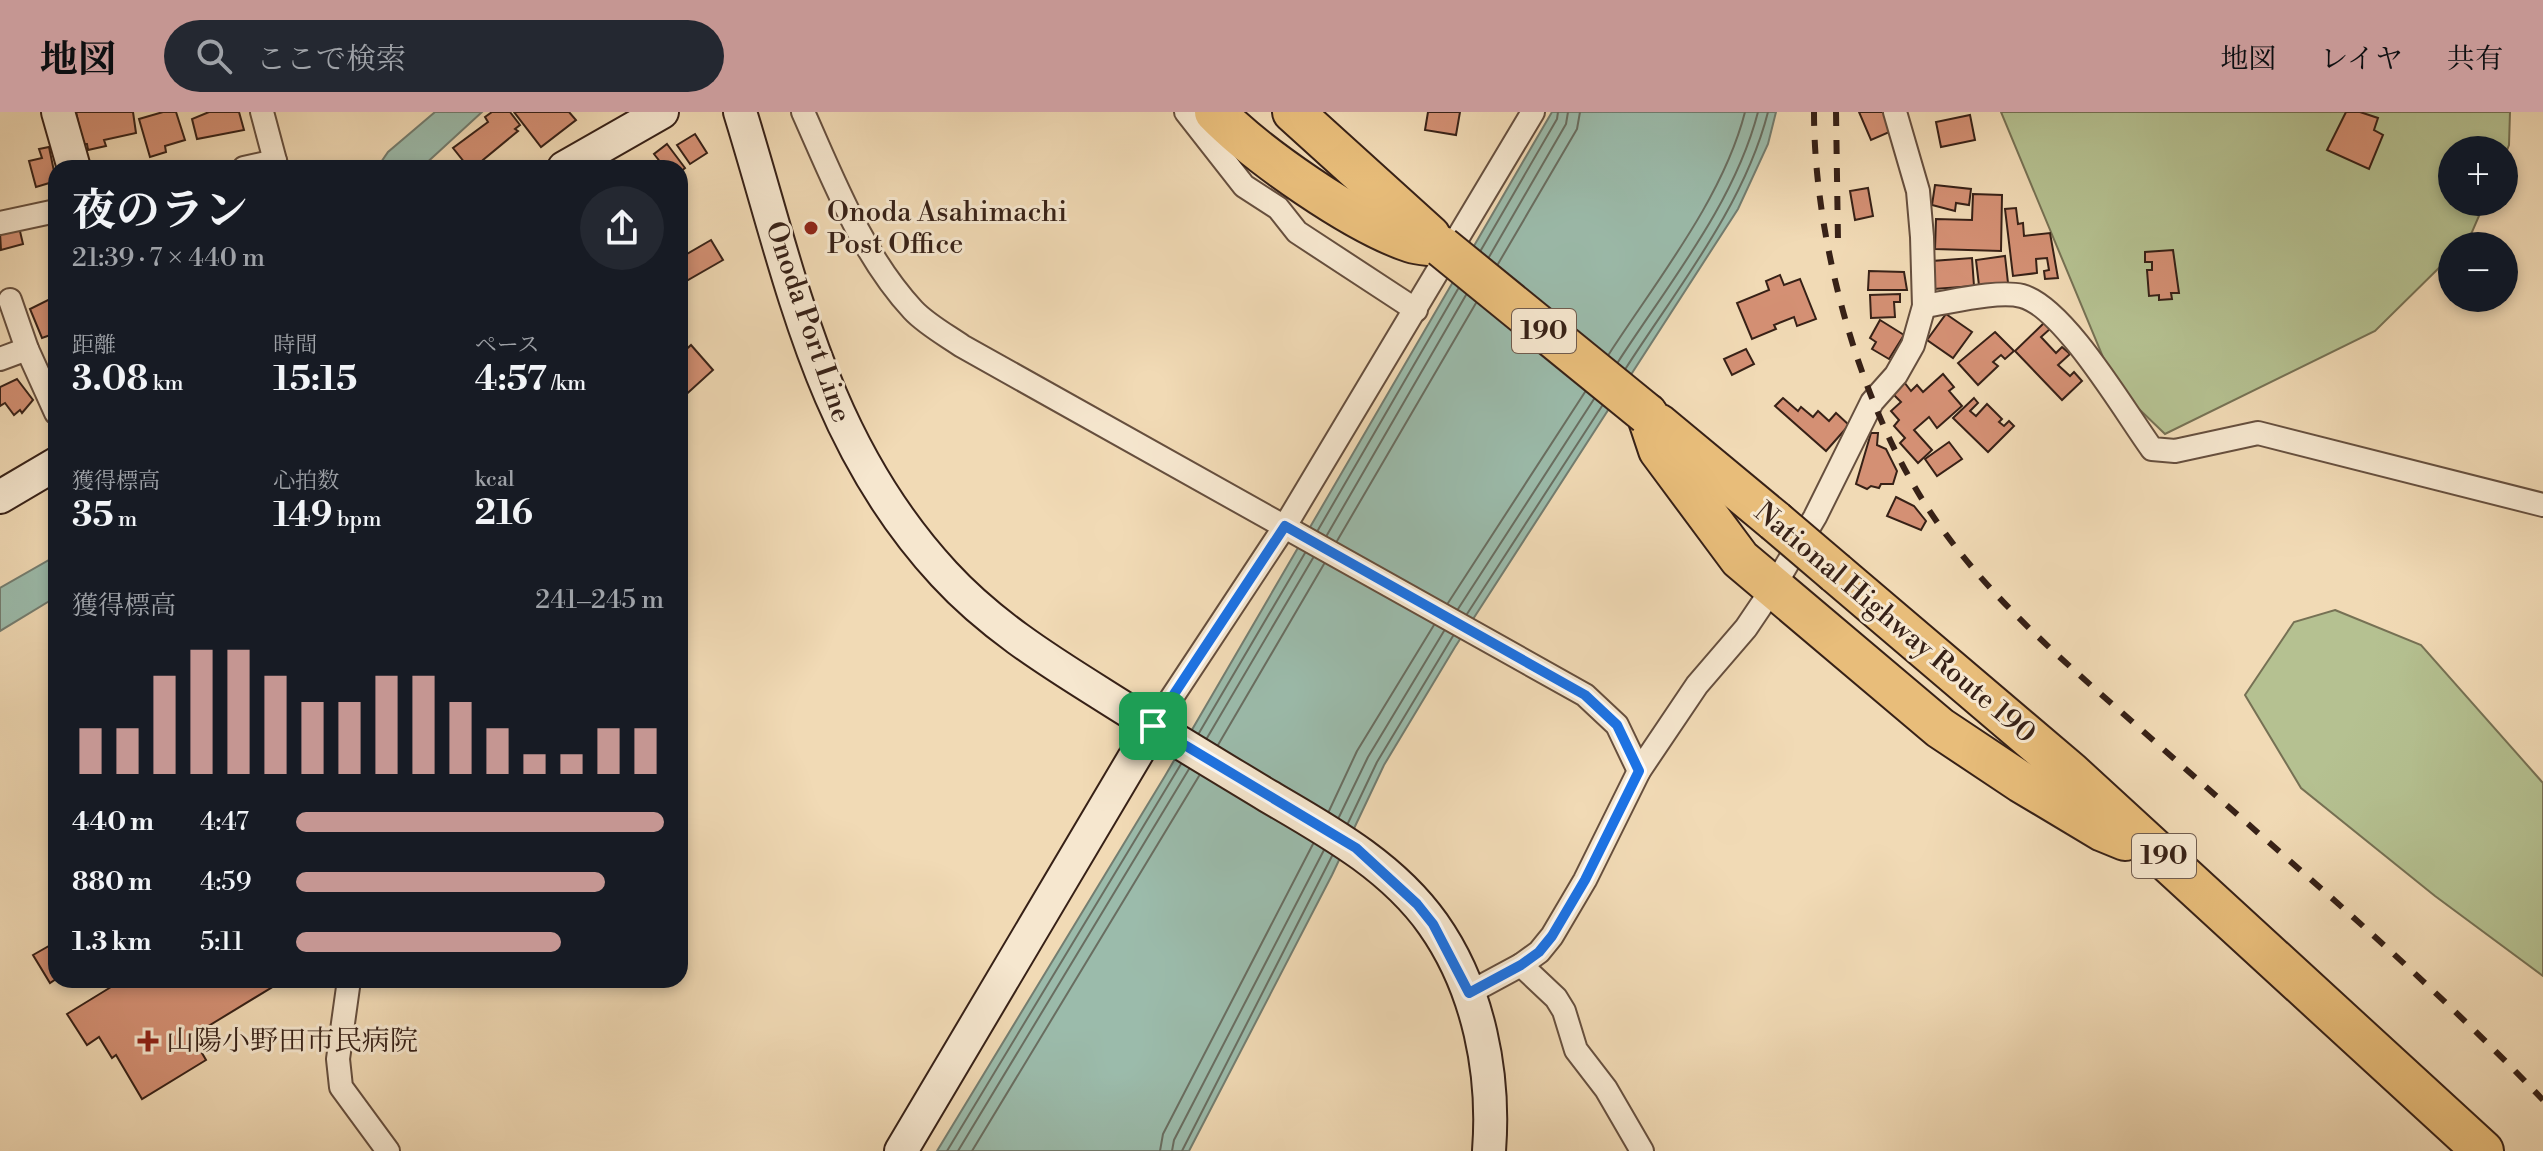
<!DOCTYPE html>
<html lang="ja">
<meta charset="utf-8">
<style>
:root{--surface:#171b24;--page:#242831;--text:#f1f3f6;--muted:#9ea1a6;--accent:#c59692}
body{margin:0;font-family:"Libre Bodoni","Noto Serif JP",serif;background:var(--page);color:var(--text);height:100vh;display:flex;flex-direction:column;font-size:30px;white-space:nowrap}
*{box-sizing:border-box;margin:0}
p{font-size:26px;color:var(--muted)}
.icon{flex:none;width:44px;height:44px;fill:none;stroke:currentColor;stroke-width:2;stroke-linecap:round;stroke-linejoin:round}
.map{position:relative;flex:1;overflow:hidden}
.details{position:absolute;left:48px;top:48px;width:640px;height:828px;display:flex;flex-direction:column;background:var(--surface);border-radius:24px;box-shadow:0 4px 12px #0003}
.details>*{flex:none}
.tools{position:absolute;left:2438px;top:24px;display:grid;gap:16px}
.tools a{display:grid;place-items:center;width:80px;height:80px;border-radius:50%;background:var(--surface);box-shadow:0 4px 12px #0003;font-size:40px}
.pin{position:absolute;display:grid;place-items:center;width:68px;height:68px;color:#fff;margin:-34px;border-radius:16px;box-shadow:0 4px 12px #0006}
.round{display:grid;place-items:center;flex:none;width:84px;height:84px;border-radius:42px;background:var(--page)}
.summary{display:flex;align-items:center;justify-content:space-between;height:136px;padding:0 24px}
h1{font-size:44px;font-weight:700;line-height:60px}
.metrics{display:grid;grid-template-columns:repeat(3,1fr);gap:12px;height:136px;padding:8px 24px}
.metrics div{display:grid;align-content:center}
.metrics b{font-size:34px;font-weight:700}
.metrics small{font-size:22px;font-weight:400}
.metrics p{font-size:22px}
.chart{height:224px;padding:16px 24px}
.chart p{display:flex;justify-content:space-between}
.chart svg{width:100%;height:144px;margin-top:8px;stroke:var(--accent);stroke-width:6}
ul{padding:0 24px;list-style:none;font-size:26px}
li{display:grid;grid-template-columns:128px 96px 1fr;align-items:center;height:60px}
li i{height:20px;border-radius:10px;background:var(--accent)}
header{display:flex;align-items:center;gap:48px;box-sizing:border-box;height:112px;padding:0 40px;background:var(--accent);color:#111}
header strong{font-size:38px}
nav{display:flex;gap:44px;margin-inline-start:auto;font-size:28px}
.search{width:560px;height:72px;background:var(--page);display:flex;align-items:center;gap:20px;box-sizing:border-box;padding:0 28px;border-radius:44px;color:var(--muted);font-size:30px}
.map>svg:first-child{display:block}
.green{fill:#b5c191;stroke:#767154;stroke-width:2}
.water{fill:#9bbbab;stroke:#737d70;stroke-width:2}
.lines{fill:none;stroke-linecap:round;stroke-linejoin:round}
.shore{stroke:#696e61;stroke-width:2}
.building{fill:#d49074;stroke:#372117;stroke-width:2}
.street-casing{stroke:#664f3e;stroke-width:26}
.secondary-casing{stroke:#372117;stroke-width:36}
.highway-casing{stroke:#372117;stroke-width:44}
.street{stroke:#f6e7cf;stroke-width:22}
.secondary{stroke:#f6e7cf;stroke-width:32}
.highway{stroke:#e8bd7a;stroke-width:40}
.rail{stroke:#372117;stroke-width:6;stroke-dasharray:14 14;stroke-linecap:butt}
.highway-bridge-casing{stroke:#372117;stroke-width:44;stroke-linecap:butt}
.highway-bridge{stroke:#e8bd7a;stroke-width:40}
.route-casing{stroke:#fff;stroke-width:16}
.route{stroke:#1a73e8;stroke-width:10}
.poi-dot{fill:#8f2418;stroke:#f6e7cf;stroke-width:3}
.labels{text-anchor:middle;dominant-baseline:central;stroke-width:6;stroke-linejoin:round;paint-order:stroke}
.shield{fill:#f6e7cf;stroke:#705c4e;stroke-width:2}
.shield-label{font-size:26px;font-weight:bold;fill:#372117}
.poi-label{font-size:28px;fill:#372117;stroke:#f6e7cf;text-anchor:start}
.street-label{font-size:28px;fill:#372117;stroke:#f6e7cf}
</style>
<header>
<strong>地図</strong>
<div class="search"><svg class="icon" aria-label="search" viewBox="0 0 24 24"><circle cx="10" cy="10" r="6"/><path d="M15 15l6 6"/></svg>ここで検索</div>
<nav><a>地図</a><a>レイヤ</a><a>共有</a></nav>
</header>
<div class="map">
<svg width="2543" height="1039" viewBox="0 0 2543 1039">
<rect width="100%" height="100%" fill="#f1dab5"/>
<filter id="stains"><feTurbulence type="fractalNoise" baseFrequency=".0025" numOctaves="4"/><feColorMatrix values="0 0 0 0 .2 0 0 0 0 .09 0 0 0 0 .02 0 0 0 .5 -.17"/></filter>
<radialGradient id="worn" r=".72"><stop offset=".6" stop-color="#630" stop-opacity="0"/><stop offset="1" stop-color="#630" stop-opacity=".3"/></radialGradient>
<g class="green">
<polygon points="2001,0 2510,0 2509,33 2504,46 2504,38 2452,38 2452,90 2485,90 2469,127 2462,134 2452,134 2452,143 2375,219 2165,322 2115,274"/>
<polygon points="2335,498 2421,533 2543,671 2543,864 2435,784 2301,676 2245,583 2294,510"/>
</g>
<g class="water">
<polygon points="435,0 482,0 421,56 377,56 388,40"/>
<polygon points="1552,0 1776,0 1768,32 1738,97 1455,535 1384,653 1332,763 1189,1039 937,1039 1165,664"/>
<polygon points="56,444 56,485 0,519 0,476"/>
</g>
<g class="lines">
<g class="shore">
<polyline points="1481,138 1557,7 1558,0"/>
<polyline points="1489,145 1566,12 1568,0"/>
<polyline points="1498,152 1577,17 1580,0"/>
<path d="M1609,242C1657,168 1723,86 1745,0"/>
<path d="M1618,250C1669,171 1734,92 1758,0"/>
<path d="M1626,256C1678,175 1744,94 1768,0"/>
<polyline points="1318,418 1458,177"/>
<polyline points="1327,423 1466,183"/>
<polyline points="1337,429 1476,191"/>
<polyline points="1448,491 1585,280"/>
<polyline points="1458,497 1594,287"/>
<polyline points="1467,502 1602,294"/>
<polyline points="1199,621 1305,441"/>
<polyline points="1207,626 1313,446"/>
<polyline points="1218,633 1324,452"/>
<polyline points="1329,699 1357,639 1434,513"/>
<polyline points="1339,705 1368,645 1444,519"/>
<polyline points="1348,711 1377,650 1453,524"/>
<polyline points="947,1039 1181,652"/>
<polyline points="958,1039 1189,657"/>
<polyline points="972,1039 1199,664"/>
<polyline points="1160,1039 1163,1022 1313,732"/>
<polyline points="1172,1039 1174,1028 1324,738"/>
<polyline points="1182,1039 1332,744"/>
</g>
</g>
<g class="building">
<polygon points="76,0 133,0 136,21 104,28 106,34 88,38 87,32 83,32"/>
<polygon points="163,0 176,0 185,28 165,34 166,40 150,45 139,7"/>
<polygon points="209,0 239,0 244,18 197,27 192,7"/>
<polygon points="492,0 510,0 520,13 515,17 518,19 483,48 489,56 469,56 453,36 488,10 485,5"/>
<polygon points="514,0 569,0 576,8 541,35"/>
<polygon points="1428,0 1460,0 1456,23 1425,18"/>
<polygon points="1859,0 1887,0 1894,18 1871,28"/>
<polygon points="2346,0 2360,0 2378,6 2374,18 2383,23 2369,57 2327,38"/>
<polygon points="1970,3 1975,28 1941,35 1936,10"/>
<polygon points="695,22 707,41 690,52 677,33"/>
<polygon points="667,32 685,56 680,60 680,56 665,56 654,42"/>
<polygon points="49,35 56,69 36,75 29,49 42,46 39,37"/>
<polygon points="1935,73 1971,77 1969,93 1956,91 1955,99 1932,93"/>
<polygon points="1868,76 1873,104 1855,108 1850,79"/>
<polygon points="1973,82 2002,83 2001,139 1935,137 1936,107 1972,108"/>
<polygon points="2016,96 2018,112 2023,111 2024,124 2050,121 2058,166 2045,167 2044,159 2049,158 2047,146 2036,147 2037,161 2013,164 2005,97"/>
<polygon points="19,115 23,132 1,138 0,121"/>
<polygon points="711,128 723,148 681,172 680,146"/>
<polygon points="2173,138 2179,181 2171,181 2172,187 2159,188 2159,183 2149,184 2147,158 2152,158 2152,150 2145,150 2145,140"/>
<polygon points="2005,144 2008,171 1994,173 1980,182 1976,148"/>
<polygon points="1972,146 1974,174 1934,177 1932,149"/>
<polygon points="1869,159 1904,160 1907,178 1868,178"/>
<polygon points="1780,163 1784,173 1800,167 1816,207 1797,214 1794,205 1774,213 1776,217 1752,227 1737,191 1769,178 1766,169"/>
<polygon points="1900,182 1900,190 1894,190 1895,205 1871,206 1870,183"/>
<polygon points="56,184 56,221 42,226 30,197"/>
<polygon points="1946,202 1972,220 1953,246 1927,228"/>
<polygon points="1880,208 1904,223 1889,247 1872,237 1876,230 1870,226"/>
<polygon points="2045,210 2051,216 2041,225 2056,241 2062,235 2070,242 2058,253 2070,264 2074,260 2082,269 2062,288 2015,239"/>
<polygon points="1995,220 2014,239 2005,247 2001,243 1993,250 1998,254 1978,273 1958,251"/>
<polygon points="691,233 713,258 680,288 680,243"/>
<polygon points="1746,237 1754,252 1732,263 1724,247"/>
<polygon points="1943,262 1954,275 1949,279 1962,294 1937,316 1929,305 1914,318 1932,338 1918,351 1900,331 1905,326 1894,314 1899,308 1891,299 1901,290 1892,281 1904,270 1911,279 1917,273 1923,280"/>
<polygon points="17,267 33,288 22,301 20,298 14,303 5,291 0,294 0,275"/>
<polygon points="1783,286 1798,299 1801,295 1813,305 1818,299 1829,309 1836,301 1849,313 1826,339 1775,294"/>
<polygon points="1974,286 1978,291 1970,299 1976,304 1987,292 2002,307 1999,310 2004,314 2009,309 2014,314 1988,340 1953,306"/>
<polygon points="1871,321 1878,321 1877,333 1886,337 1897,359 1893,372 1881,372 1879,376 1871,374 1867,377 1856,372"/>
<polygon points="1949,330 1962,347 1937,364 1925,347"/>
<polygon points="1896,385 1914,394 1926,409 1921,418 1887,404"/>
<polygon points="56,830 56,867 50,871 33,843"/>
<polygon points="107,868 284,868 192,924 206,948 142,987 116,943 112,946 99,925 87,933 67,902 111,875"/>
</g>
<g class="lines">
<g class="street-casing">
<g id="street">
<polyline points="262,0 277,56"/>
<path d="M803,0C833,67 862,143 913,198C926,212 946,223 962,234L1585,583L1617,613L1639,659"/>
<polyline points="1186,0 1244,74 1278,96 1297,120 1416,198"/>
<polyline points="244,56 275,49"/>
<polyline points="0,111 56,99"/>
<polyline points="10,188 27,237 56,301"/>
<path d="M1924,194C1951,190 1997,178 2022,184C2064,195 2125,300 2152,337L2175,339L2258,321L2543,393"/>
<polyline points="0,247 27,237"/>
<polyline points="1153,614 1285,414 1533,0"/>
<polyline points="1521,853 1556,886 1564,899 1576,938 1606,977 1642,1039"/>
<polyline points="349,868 338,947 341,975 388,1039"/>
<polyline points="1469,881 1521,853 1539,840 1552,824 1585,768 1639,659 1697,573 1746,516 1773,476 1815,405 1872,290 1896,263 1913,233 1924,194 1922,125 1918,79 1895,0"/>
</g>
</g>
<g class="secondary-casing">
<g id="secondary">
<polyline points="58,0 74,56"/>
<path d="M740,0C792,168 820,328 944,462C989,511 1044,546 1100,581C1155,616 1212,650 1268,684C1328,719 1392,754 1433,812C1479,877 1495,962 1489,1039"/>
<polyline points="564,56 662,0"/>
<polyline points="0,385 56,352"/>
<polyline points="901,1039 1153,614"/>
</g>
</g>
<g class="highway-casing">
<g id="highway">
<path d="M1215,0C1257,43 1354,111 1411,130C1420,133 1432,133 1442,135"/>
<polyline points="1293,0 1430,124"/>
<polyline points="1647,302 1659,338 1740,447 1940,616 2021,670 2103,719 2125,728"/>
<polyline points="1658,312 1775,409"/>
<polyline points="1836,461 2070,660 2483,1039"/>
</g>
</g>
<use href="#street" class="street"/>
<use href="#secondary" class="secondary"/>
<use href="#highway" class="highway"/>
<g class="rail">
<path d="M1814,0C1814,127 1858,288 1927,395C1986,486 2073,557 2153,628C2285,746 2422,860 2543,988"/>
<polyline points="1836,0 1838,129"/>
</g>
<g class="highway-bridge-casing">
<g id="highway-bridge">
<polyline points="1442,135 1647,302"/>
<polyline points="1775,409 1836,461"/>
</g>
</g>
<use href="#highway-bridge" class="highway-bridge"/>
</g>
<g class="lines">
<g class="route-casing">
<polygon id="route" points="1285,414 1585,583 1617,613 1639,659 1585,768 1552,824 1539,840 1521,853 1469,881 1433,812 1417,792 1356,736 1153,614"/>
</g>
<use href="#route" class="route"/>
</g>
<g class="poi-dot">
<circle cx="811" cy="116" r="8"/>
<path d="M144 917h8v8h8v8h-8v8h-8v-8h-8v-8h8z"/>
</g>
<g class="labels">
<g class="shield">
<rect x="1512" y="197" width="64" height="44" rx="6"/>
<rect x="2132" y="722" width="64" height="44" rx="6"/>
</g>
<g class="shield-label">
<text x="1544" y="219">190</text>
<text x="2164" y="744">190</text>
</g>
<g class="poi-label">
<text x="827" y="100">Onoda Asahimachi<tspan x="827" dy="32">Post Office</tspan></text>
<text x="166" y="929">山陽小野田市民病院</text>
</g>
<g class="street-label">
<text transform="translate(808 210) rotate(71)">Onoda Port Line</text>
<text transform="translate(1895 511) rotate(40)">National Highway Route 190</text>
</g>
</g>
<rect width="100%" height="100%" filter="url(#stains)"/>
<rect width="100%" height="100%" fill="url(#worn)"/>
</svg>
<div class="tools">
<a>+</a>
<a>−</a>
</div>
<div class="pin" style="left:1153px;top:614px;background:#1e9e55"><svg class="icon" aria-label="arrive" viewBox="0 0 24 24"><path d="M6 21V4h12l-3 4 3 4H6"/></svg></div>
<section class="details">
<div class="summary"><div><h1>夜のラン</h1><p>21:39 · 7 × 440 m</p></div><a class="round"><svg class="icon" aria-label="share" viewBox="0 0 24 24"><path d="M12 15V3M7 8l5-5 5 5M5 13v7h14v-7"/></svg></a></div>
<div class="metrics">
<div><p>距離</p><b>3.08<small> km</small></b></div>
<div><p>時間</p><b>15:15</b></div>
<div><p>ペース</p><b>4:57<small> /km</small></b></div>
</div>
<div class="metrics">
<div><p>獲得標高</p><b>35<small> m</small></b></div>
<div><p>心拍数</p><b>149<small> bpm</small></b></div>
<div><p>kcal</p><b>216</b></div>
</div>
<div class="chart"><p><span>獲得標高</span>241–245 m</p>
<svg viewBox="0 0 160 44" preserveAspectRatio="none"><path d="M5 44V30M15 44V30M25 44V14M35 44V6M45 44V6M55 44V14M65 44V22M75 44V22M85 44V14M95 44V14M105 44V22M115 44V30M125 44V38M135 44V38M145 44V30M155 44V30"/></svg>
</div>
<ul>
<li><b>440 m</b>4:47<i style="width:100%"></i></li>
<li><b>880 m</b>4:59<i style="width:84%"></i></li>
<li><b>1.3 km</b>5:11<i style="width:72%"></i></li>
</ul>
</section>
</div>
